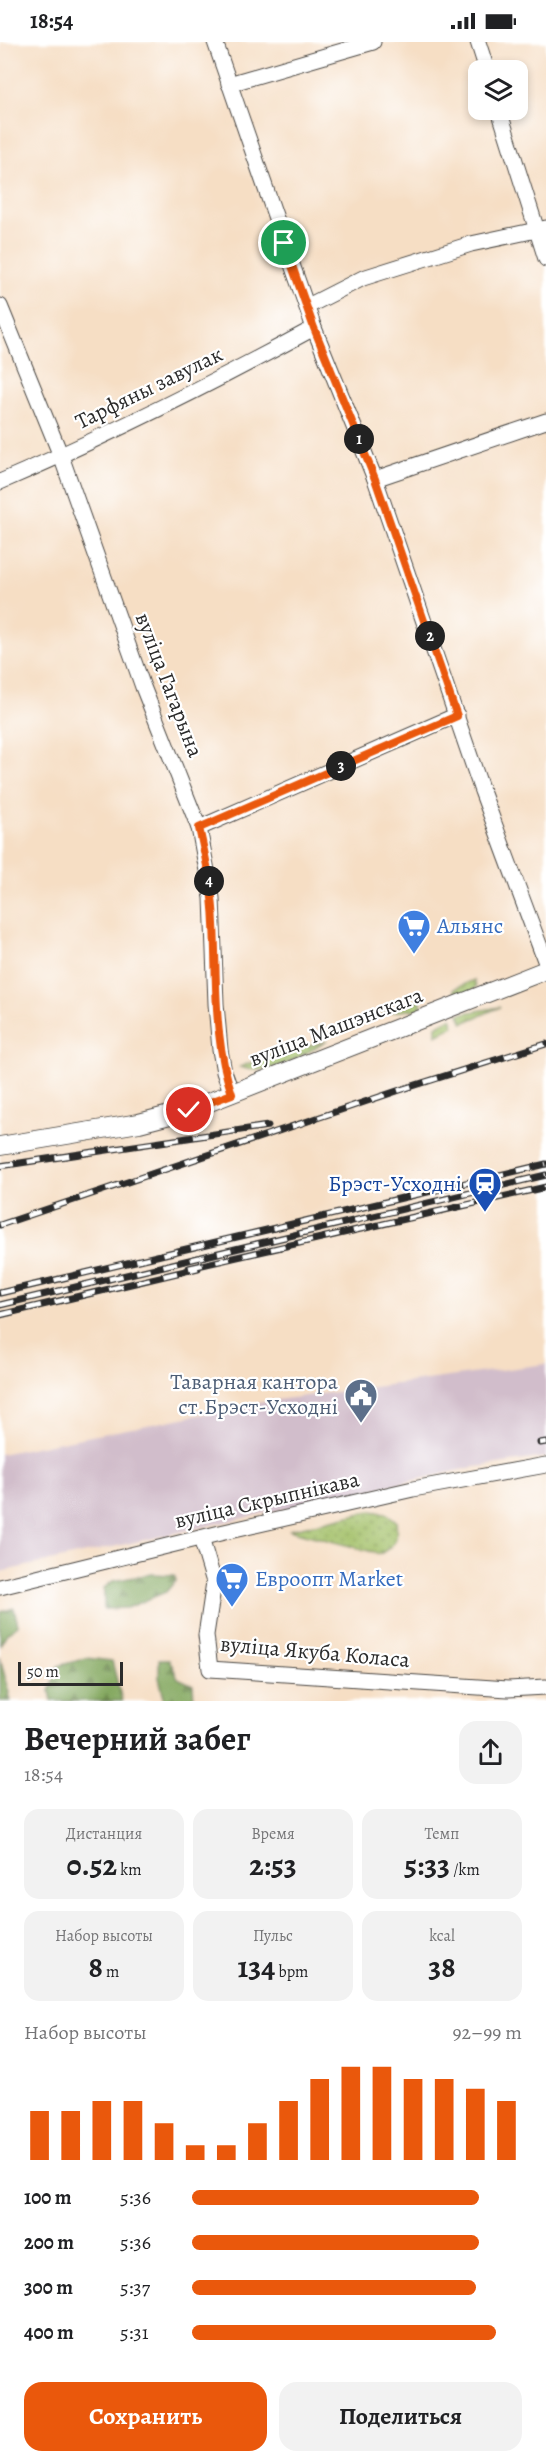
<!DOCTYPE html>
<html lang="ru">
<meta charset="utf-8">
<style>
:root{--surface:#fff;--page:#f2f2f2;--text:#202124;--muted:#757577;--accent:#ea580c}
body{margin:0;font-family:Alegreya,serif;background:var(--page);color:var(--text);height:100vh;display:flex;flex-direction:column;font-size:22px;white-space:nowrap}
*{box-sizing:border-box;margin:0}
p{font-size:20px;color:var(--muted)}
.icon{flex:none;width:33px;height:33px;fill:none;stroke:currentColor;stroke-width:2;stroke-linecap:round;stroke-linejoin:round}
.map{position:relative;height:1659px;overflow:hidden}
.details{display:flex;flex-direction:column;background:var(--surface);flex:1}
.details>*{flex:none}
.fabs{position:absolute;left:468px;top:18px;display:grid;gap:12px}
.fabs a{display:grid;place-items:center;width:60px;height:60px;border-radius:12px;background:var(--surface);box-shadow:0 3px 9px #0003;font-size:30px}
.scale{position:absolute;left:18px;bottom:15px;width:105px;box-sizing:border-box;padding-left:6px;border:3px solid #2b2b2b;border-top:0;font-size:16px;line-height:21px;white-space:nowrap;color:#2b2b2b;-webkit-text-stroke:4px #fff;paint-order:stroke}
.pin{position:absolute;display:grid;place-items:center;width:51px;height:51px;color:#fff;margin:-26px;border:3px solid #fff;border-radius:50%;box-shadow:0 2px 6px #0007}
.km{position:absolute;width:30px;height:30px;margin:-15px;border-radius:50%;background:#222;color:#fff;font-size:16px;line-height:30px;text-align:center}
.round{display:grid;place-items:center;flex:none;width:63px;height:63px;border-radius:18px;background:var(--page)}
.head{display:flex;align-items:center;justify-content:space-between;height:102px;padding:0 24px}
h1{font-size:33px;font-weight:700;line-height:45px}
.stats{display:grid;grid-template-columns:repeat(3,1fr);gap:9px;height:102px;padding:6px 24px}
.stats div{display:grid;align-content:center;border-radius:15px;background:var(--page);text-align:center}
.stats b{font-size:30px;font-weight:700}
.stats small{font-size:16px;font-weight:400}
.stats p{font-size:16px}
.chart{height:168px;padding:12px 24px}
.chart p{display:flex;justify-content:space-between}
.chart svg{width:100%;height:108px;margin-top:6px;stroke:var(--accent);stroke-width:6}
.action{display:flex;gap:12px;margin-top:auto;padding:12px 24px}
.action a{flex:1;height:69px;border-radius:18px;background:var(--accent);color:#fff;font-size:24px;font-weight:700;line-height:69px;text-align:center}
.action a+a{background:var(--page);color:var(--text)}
ul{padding:0 24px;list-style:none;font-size:20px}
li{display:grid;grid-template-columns:96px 72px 1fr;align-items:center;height:45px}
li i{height:15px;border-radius:8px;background:var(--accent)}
.status{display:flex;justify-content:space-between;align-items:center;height:42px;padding:0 30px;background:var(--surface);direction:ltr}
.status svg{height:16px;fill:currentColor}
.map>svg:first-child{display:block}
.industrial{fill:#d1bdcb}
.grass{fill:url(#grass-dots);stroke:#667548;stroke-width:1.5}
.forest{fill:url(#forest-firs);stroke:#566843;stroke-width:1.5}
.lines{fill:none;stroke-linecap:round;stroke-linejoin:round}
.minor-casing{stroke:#494642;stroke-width:17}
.major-casing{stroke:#494642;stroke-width:20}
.minor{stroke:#fff;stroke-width:15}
.major{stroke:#fff;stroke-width:18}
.rail-casing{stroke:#2b2b2b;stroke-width:7}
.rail{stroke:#fff;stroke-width:4.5;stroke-dasharray:14;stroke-linecap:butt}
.route-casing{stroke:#fff;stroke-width:12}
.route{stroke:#ea580c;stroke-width:8}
.labels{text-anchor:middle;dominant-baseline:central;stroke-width:4.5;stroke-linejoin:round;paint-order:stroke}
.street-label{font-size:22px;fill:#2b2b2b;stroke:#fff}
.shop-label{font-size:22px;fill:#366cbe;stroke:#fff;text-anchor:start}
.transit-label{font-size:22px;fill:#164399;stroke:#fff;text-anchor:end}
.service-label{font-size:22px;fill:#4e5e75;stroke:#fff;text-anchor:end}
</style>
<div class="status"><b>18:54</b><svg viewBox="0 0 49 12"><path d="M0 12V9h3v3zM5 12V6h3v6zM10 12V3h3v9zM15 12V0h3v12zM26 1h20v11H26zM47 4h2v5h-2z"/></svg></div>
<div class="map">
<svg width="546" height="1659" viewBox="0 0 546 1659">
<defs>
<pattern id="grass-dots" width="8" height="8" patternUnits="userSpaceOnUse" patternTransform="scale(1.5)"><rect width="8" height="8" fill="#a2bf66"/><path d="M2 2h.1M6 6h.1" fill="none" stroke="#849b54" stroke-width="1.8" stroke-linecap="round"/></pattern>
<pattern id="forest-firs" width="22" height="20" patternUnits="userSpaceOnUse" patternTransform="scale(1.5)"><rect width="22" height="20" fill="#81a65b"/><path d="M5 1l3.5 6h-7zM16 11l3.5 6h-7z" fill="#6a874b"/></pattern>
</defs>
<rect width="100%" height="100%" fill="#fff"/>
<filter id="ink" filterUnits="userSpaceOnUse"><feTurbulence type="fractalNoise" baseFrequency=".0167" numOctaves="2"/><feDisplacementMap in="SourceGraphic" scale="12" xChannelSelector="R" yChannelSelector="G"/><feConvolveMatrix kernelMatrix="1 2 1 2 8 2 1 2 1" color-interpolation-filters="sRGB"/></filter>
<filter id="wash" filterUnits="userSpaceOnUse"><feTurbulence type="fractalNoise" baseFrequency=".008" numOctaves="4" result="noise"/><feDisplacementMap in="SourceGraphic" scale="24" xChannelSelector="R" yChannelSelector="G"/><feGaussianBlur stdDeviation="1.35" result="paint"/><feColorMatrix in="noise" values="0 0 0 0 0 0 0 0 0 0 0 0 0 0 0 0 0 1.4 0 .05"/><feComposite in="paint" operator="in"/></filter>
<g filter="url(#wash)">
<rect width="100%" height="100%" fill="#f6dec4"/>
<polygon class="industrial" points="546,1322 546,1415 469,1426 0,1530 0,1412 269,1359"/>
<g class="grass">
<polygon points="474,938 476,945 473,949 456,955 454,947"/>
<polygon points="420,958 422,963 419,967 381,971"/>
<polygon points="500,965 463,981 459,972"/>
<polygon points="451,976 454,984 436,993 436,984"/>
<path d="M327,999C301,1014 271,1036 240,1025L276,1011Z"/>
<path d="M371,1469L386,1471L396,1479C398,1498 397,1502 380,1512L289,1488Z"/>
</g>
<g class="forest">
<polygon points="151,1532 174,1533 176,1538 166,1550 127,1566 104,1567 104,1546 113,1539"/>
<polygon points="14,1566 18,1583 7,1591 0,1603 0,1570"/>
<polygon points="0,1615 11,1659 0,1659"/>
<polygon points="86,1616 112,1619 122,1659 52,1659 50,1648 58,1624"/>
<polygon points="159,1617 169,1617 178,1636 193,1643 194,1659 165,1659 159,1636"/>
</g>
</g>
<g filter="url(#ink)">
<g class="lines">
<g class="minor-casing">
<g id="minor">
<polyline points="215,0 314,286 375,437 482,749 546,921"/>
<polyline points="478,0 487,28"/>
<polyline points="229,42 373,0"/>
<polyline points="499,68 546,217"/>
<polyline points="0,264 61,414 143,645 199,786 212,856 216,962 220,1008 224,1030 232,1052"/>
<polyline points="308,264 363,236 471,202 546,186"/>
<polyline points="375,437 546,379"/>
<path d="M0,440C108,394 211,342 314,286"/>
<polyline points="199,786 457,673"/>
<polyline points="201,1496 214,1540 206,1593 210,1627 508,1647 546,1645"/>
<polyline points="0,1545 220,1491 413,1447 546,1423"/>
</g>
</g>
<g class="major-casing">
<polyline id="major" points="0,1104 139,1081 189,1068 546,928"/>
</g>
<use href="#minor" class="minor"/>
<use href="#major" class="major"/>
<g class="rail-casing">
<g id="rail">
<polyline points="0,1124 268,1084"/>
<polyline points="0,1183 400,1048 546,1002"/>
<polyline points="189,1226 546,1145"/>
<polyline points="0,1251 546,1122"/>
<polyline points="0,1263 546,1133"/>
<polyline points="0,1273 198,1226"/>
<polyline points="540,1401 546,1400"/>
</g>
</g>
<use href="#rail" class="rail"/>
</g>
</g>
<g class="lines" filter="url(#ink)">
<g class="route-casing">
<path id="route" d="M189,1068L232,1052C213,997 217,939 214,882C213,849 206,817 199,786L457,674L375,437L314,286L284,201"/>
</g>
<use href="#route" class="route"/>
</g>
<defs>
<g id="supermarket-pin" transform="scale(1.725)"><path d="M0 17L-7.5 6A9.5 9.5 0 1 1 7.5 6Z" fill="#3f7fe0" stroke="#fff"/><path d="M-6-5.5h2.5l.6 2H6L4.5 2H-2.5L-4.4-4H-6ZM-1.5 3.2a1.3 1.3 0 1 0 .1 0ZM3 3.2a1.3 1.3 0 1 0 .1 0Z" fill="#fff"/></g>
<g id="station-pin" transform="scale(1.725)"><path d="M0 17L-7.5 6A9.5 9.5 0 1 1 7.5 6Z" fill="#1a4fb4" stroke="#fff"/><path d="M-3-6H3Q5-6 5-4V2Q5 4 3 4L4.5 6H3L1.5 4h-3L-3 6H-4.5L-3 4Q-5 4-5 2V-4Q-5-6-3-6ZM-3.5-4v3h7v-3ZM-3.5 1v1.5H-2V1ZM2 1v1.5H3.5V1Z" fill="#fff"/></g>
<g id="civic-pin" transform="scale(1.725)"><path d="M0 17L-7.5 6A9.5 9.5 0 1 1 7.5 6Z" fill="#5c6f8a" stroke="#fff"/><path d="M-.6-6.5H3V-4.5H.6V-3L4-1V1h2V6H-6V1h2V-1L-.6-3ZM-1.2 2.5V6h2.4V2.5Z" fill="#fff"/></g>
</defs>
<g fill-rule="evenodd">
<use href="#supermarket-pin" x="414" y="884"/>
<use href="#station-pin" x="485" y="1142"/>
<use href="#civic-pin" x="361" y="1353"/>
<use href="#supermarket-pin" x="232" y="1537"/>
</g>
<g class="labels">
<g class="street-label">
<text transform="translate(149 346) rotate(-26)">Тарфяны завулак</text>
<text transform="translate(169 643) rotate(69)">вуліца Гагарына</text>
<text transform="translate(336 985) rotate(-21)">вуліца Машэнскага</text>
<text transform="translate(267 1458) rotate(-13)">вуліца Скрыпнікава</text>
<text transform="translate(315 1610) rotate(5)">вуліца Якуба Коласа</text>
</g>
<g class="shop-label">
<text x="437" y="884">Альянс</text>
<text x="255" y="1537">Евроопт Market</text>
</g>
<g class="transit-label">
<text x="462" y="1142">Брэст-Усходні</text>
</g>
<g class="service-label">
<text x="338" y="1340">Таварная кантора<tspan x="338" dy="25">ст.Брэст-Усходні</tspan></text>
</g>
</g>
</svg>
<div class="fabs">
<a><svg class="icon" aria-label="layers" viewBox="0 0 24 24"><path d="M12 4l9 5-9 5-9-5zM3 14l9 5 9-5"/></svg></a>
</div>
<div class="scale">50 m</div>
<div class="pin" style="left:284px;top:201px;background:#1e9e55"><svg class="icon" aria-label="arrive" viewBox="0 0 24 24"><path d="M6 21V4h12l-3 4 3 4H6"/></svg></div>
<div class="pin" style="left:189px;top:1068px;background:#d93025"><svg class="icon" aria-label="check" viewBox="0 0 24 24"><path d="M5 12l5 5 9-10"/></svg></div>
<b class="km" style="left:359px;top:397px">1</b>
<b class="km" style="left:430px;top:594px">2</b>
<b class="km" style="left:341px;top:724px">3</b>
<b class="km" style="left:209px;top:839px">4</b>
</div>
<section class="details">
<div class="head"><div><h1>Вечерний забег</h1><p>18:54</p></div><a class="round"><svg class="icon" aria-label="share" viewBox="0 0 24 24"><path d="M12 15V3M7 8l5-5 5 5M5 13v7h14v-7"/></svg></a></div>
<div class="stats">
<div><p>Дистанция</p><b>0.52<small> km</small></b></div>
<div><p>Время</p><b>2:53</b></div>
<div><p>Темп</p><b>5:33<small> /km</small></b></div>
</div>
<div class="stats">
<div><p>Набор высоты</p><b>8<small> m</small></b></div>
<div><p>Пульс</p><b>134<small> bpm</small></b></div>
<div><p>kcal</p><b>38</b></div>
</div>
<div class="chart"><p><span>Набор высоты</span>92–99 m</p>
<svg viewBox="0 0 160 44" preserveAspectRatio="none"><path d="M5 44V24M15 44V24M25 44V20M35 44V20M45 44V29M55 44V38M65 44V38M75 44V29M85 44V20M95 44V11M105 44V6M115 44V6M125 44V11M135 44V11M145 44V15M155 44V20"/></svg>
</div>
<ul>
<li><b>100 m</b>5:36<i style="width:87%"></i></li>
<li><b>200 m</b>5:36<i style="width:87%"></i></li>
<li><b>300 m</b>5:37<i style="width:86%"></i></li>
<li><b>400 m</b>5:31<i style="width:92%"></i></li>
</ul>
<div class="action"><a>Сохранить</a><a>Поделиться</a></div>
</section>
